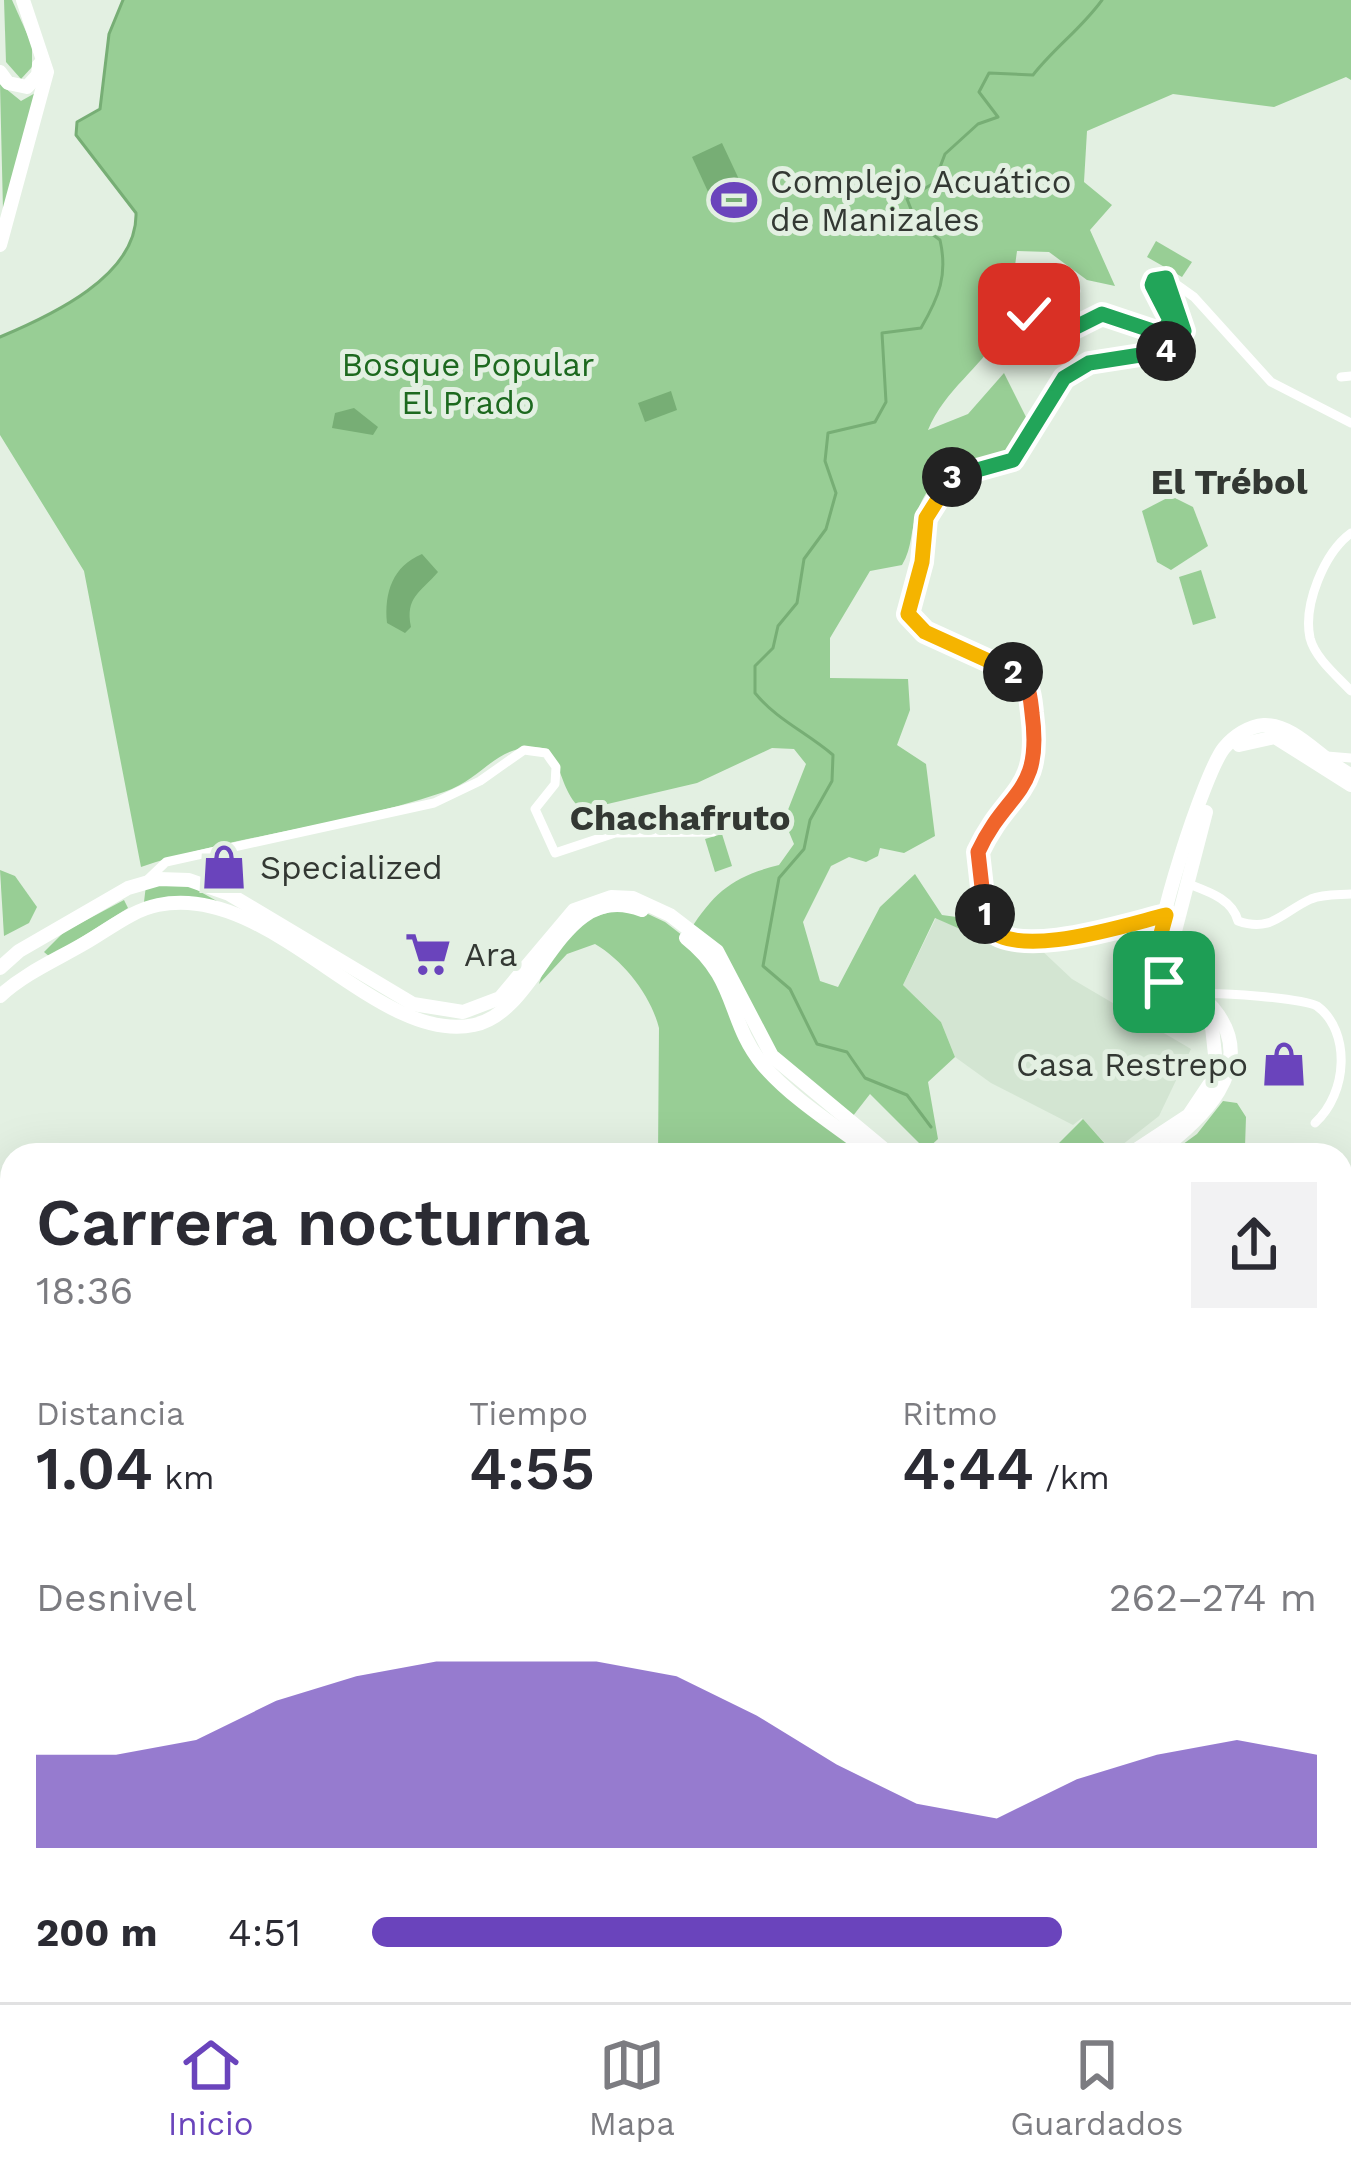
<!DOCTYPE html>
<html lang="es">
<meta charset="utf-8">
<style>
:root{--surface:#fff;--page:#f2f2f3;--text:#2b2b33;--muted:#7c7c81;--line:#e1e1e2;--accent:#6a44bc}
body{margin:0;font-family:"Work Sans",sans-serif;background:var(--page);color:var(--text);height:100vh;display:flex;flex-direction:column;font-size:45px;white-space:nowrap}
*{box-sizing:border-box;margin:0}
p{font-size:39px;color:var(--muted)}
.icon{flex:none;width:66px;height:66px;fill:none;stroke:currentColor;stroke-width:2;stroke-linecap:round;stroke-linejoin:round}
.map{position:relative;flex:1;overflow:hidden}
.drawer{position:absolute;left:0px;top:1143px;width:1353px;height:861px;display:flex;flex-direction:column;background:var(--surface);border-radius:36px 36px 0 0;box-shadow:0 12px 48px #0002}
.drawer>*{flex:none}
.pin{position:absolute;display:grid;place-items:center;width:102px;height:102px;color:#fff;margin:-51px;border-radius:24px;box-shadow:0 6px 18px #0006}
.km{position:absolute;width:60px;height:60px;margin:-30px;border-radius:50%;background:#222;color:#fff;font-size:33px;line-height:60px;text-align:center}
.round{display:grid;place-items:center;flex:none;width:126px;height:126px;border-radius:0px;background:var(--page)}
.head{display:flex;align-items:center;justify-content:space-between;height:204px;padding:0 36px}
h1{font-size:66px;font-weight:600;line-height:90px}
.stats{display:grid;grid-template-columns:repeat(3,1fr);gap:18px;height:204px;padding:12px 36px}
.stats div{display:grid;align-content:center}
.stats b{font-size:60px;font-weight:600}
.stats small{font-size:33px;font-weight:400}
.stats p{font-size:33px}
.chart{height:336px;padding:24px 36px}
.chart p{display:flex;justify-content:space-between}
.chart svg{width:100%;height:216px;margin-top:12px;fill:var(--accent);opacity:.7}
ul{padding:0 36px;list-style:none;font-size:39px}
li{display:grid;grid-template-columns:192px 144px 1fr;align-items:center;height:90px}
li i{height:30px;border-radius:15px;background:var(--accent)}
.menu{display:flex;justify-content:space-around;align-items:center;height:168px;border-top:3px solid var(--line);background:var(--surface);font-size:33px;color:var(--muted)}
.menu a{display:grid;justify-items:center;gap:6px}
.menu .on{color:var(--accent)}
.map>svg:first-child{display:block}
.built{fill:#d3e5d2}
.green{fill:#98ce95}
.water{fill:#77ae75}
.lines{fill:none;stroke-linecap:round;stroke-linejoin:round}
.stream{stroke:#77ae75;stroke-width:3}
.minor{stroke:#fff;stroke-width:9}
.primary{stroke:#fff;stroke-width:14}
.trunk{stroke:#fff;stroke-width:14}
.split-1-casing{stroke:#fff;stroke-width:24}
.split-2-casing{stroke:#fff;stroke-width:24}
.split-3-casing{stroke:#fff;stroke-width:24}
.split-4-casing{stroke:#fff;stroke-width:24}
.split-5-casing{stroke:#fff;stroke-width:24}
.split-1{stroke:#f5b400;stroke-width:15}
.split-2{stroke:#f0652b;stroke-width:15}
.split-3{stroke:#f5b400;stroke-width:15}
.split-4{stroke:#22a559;stroke-width:15}
.split-5{stroke:#22a559;stroke-width:15}
.labels{text-anchor:middle;dominant-baseline:central;stroke-width:10;stroke-linejoin:round;paint-order:stroke}
.poi-label{font-size:33px;fill:#333833;stroke:#e3f0e2;text-anchor:start}
.park-label{font-size:33px;fill:#1d691f;stroke:#e3f0e2}
.neighbourhood-label{font-size:36px;font-weight:bold;fill:#333833;stroke:#e3f0e2}
</style>
<div class="map">
<svg width="1351" height="2002" viewBox="0 0 1351 2002">
<rect width="100%" height="100%" fill="#e3f0e2"/>
<polygon class="built" points="936,918 1006,949 1039,948 1072,979 1191,1049 1159,1116 1113,1152 1082,1118 1073,1125 991,1083 955,1057 941,1022 903,985"/>
<g class="green">
<polygon points="4,0 12,0 32,45 32,67 21,79 6,62"/>
<path d="M123,0H1351V80L1346,77L1274,107L1173,94L1087,131L1084,182L1112,205L1090,230L1115,286L1087,280L1049,252L1017,251C1013,280 1010,310 997,337C982,367 945,389 928,430L968,414L1004,373L1029,423L1010,451C970,471 939,458 918,510C910,529 913,547 902,565L870,571L830,638V678L908,679L910,710L897,745L926,764L935,836L904,853L880,848L878,856L866,862L849,857L831,866L803,922L820,981L838,987L880,907L915,874L942,915L971,919L976,936L935,918L903,985L941,1022L955,1057L928,1082L938,1139L926,1150L870,1094L849,1121L772,1056L690,930C715,891 734,876 779,865L794,844L784,820L806,764L794,749L772,748L697,783L582,810C562,793 563,769 548,749C496,740 489,776 444,792C345,826 240,834 141,867L84,571L0,435V337C50,316 138,276 136,213L76,135L77,122L100,109L109,34Z"/>
<polygon points="0,84 21,101 37,92 3,210"/>
<polygon points="1156,241 1192,262 1182,277 1147,257"/>
<polygon points="1171,496 1193,507 1208,546 1171,570 1157,562 1142,511"/>
<polygon points="1201,570 1216,618 1193,625 1179,577"/>
<polygon points="722,834 732,866 715,872 705,839"/>
<polygon points="0,870 15,876 37,907 29,923 4,936"/>
<polygon points="146,885 190,886 240,914 188,896 144,902"/>
<polygon points="124,900 128,908 50,957 44,952 64,932"/>
<path d="M633,907L665,922L709,956L763,1064L874,1155H658L659,1028C651,996 624,961 595,944L567,954L539,984C559,926 576,919 633,907Z"/>
<polygon points="1223,1101 1237,1103 1246,1117 1245,1147 1228,1155 1168,1155 1197,1134"/>
<polygon points="1083,1119 1106,1145 1096,1155 1047,1155"/>
<polygon points="1351,1312 1351,2002 552,2002 532,1992 1341,1992 1341,1313"/>
<polygon points="0,1434 12,1438 12,1992 328,1992 322,2002 0,2002"/>
</g>
<g class="water">
<polygon points="722,143 751,205 721,220 692,157"/>
<polygon points="671,391 677,410 645,422 638,403"/>
<polygon points="354,408 378,427 373,435 332,428 335,413"/>
<path d="M422,554L438,572C420,593 405,597 411,627L405,633L387,623C384,592 393,566 422,554Z"/>
</g>
<g class="lines">
<g class="stream">
<path d="M0,337C50,316 138,276 136,213L76,135L77,122L100,109L109,34L123,0"/>
<path d="M931,1127L907,1095L865,1078L847,1052L817,1044L790,989L763,966L779,878L804,849L810,820L832,781L833,755C806,732 777,720 755,693V666L773,648L778,626L797,603L804,559L826,529L836,493L825,461L828,433L875,422L886,402L882,333L921,328C939,297 948,275 940,240L916,222L907,199L934,183L945,154L978,124L998,117L979,92L989,73L1033,75C1055,47 1081,29 1102,0"/>
<polyline points="1341,1683 1351,1697"/>
</g>
<g class="minor">
<polyline points="1051,304 1064,333"/>
<polyline points="1041,308 1028,281 1053,268"/>
<polyline points="1029,314 1076,291"/>
<polyline points="1030,349 1103,315 1162,335 1170,321 1152,285 1153,280 1166,277 1194,297 1271,382 1351,423"/>
<polyline points="1341,377 1351,376"/>
<path d="M1351,533C1324,553 1303,605 1310,638C1315,658 1337,676 1351,691"/>
<polyline points="1327,756 1351,758"/>
<polyline points="145,882 166,862 434,803 480,781 524,750 546,753 556,767 555,784 535,809 555,853 615,833 713,832"/>
<path d="M1186,883C1206,891 1232,898 1238,921C1272,933 1282,912 1311,899C1323,894 1338,895 1351,894"/>
<path d="M1166,915C1125,925 1017,960 987,927L978,852L1031,774L1038,755L1029,690L1020,675L925,632L908,614L922,562L926,518L948,479L1013,460C1036,437 1038,400 1063,379C1098,349 1145,368 1179,342L1181,313L1166,277"/>
<path d="M1198,994C1218,992 1301,998 1317,1006C1351,1031 1348,1093 1315,1123"/>
<polyline points="0,1288 12,1294"/>
<polyline points="0,1317 12,1303"/>
<polyline points="0,1458 10,1511 4,1547 12,1560"/>
<polyline points="453,2002 456,1992"/>
</g>
<g class="primary">
<polyline points="1239,745 1275,737 1351,785"/>
<path d="M686,938C739,980 726,1020 763,1065C793,1100 838,1127 874,1155"/>
<polyline points="0,968 19,951 128,888 159,879 189,880 229,894 413,1004 463,1012 500,998 574,910 611,897 633,898 670,915 717,951 772,1056 891,1155"/>
<path d="M0,996C25,973 56,960 85,943C108,930 132,910 158,905C271,881 376,1046 474,1025C542,1011 558,877 642,910"/>
<path d="M1128,1155L1189,1115L1217,1073L1212,1027C1198,1004 1163,994 1157,967C1150,940 1205,771 1224,748C1234,736 1249,726 1264,725C1296,724 1323,762 1351,775"/>
<path d="M1154,1155C1198,1123 1262,1067 1213,1008C1198,991 1176,984 1167,962L1206,812"/>
</g>
<g class="trunk">
<polyline points="0,72 8,83 27,87 38,75 39,65"/>
<polyline points="0,245 47,72 23,0"/>
</g>
</g>
<g class="lines">
<g class="split-1-casing">
<path id="split-1" d="M985,914L987,927C1017,961 1125,925 1166,915L1156,952L1164,982"/>
</g>
<g class="split-2-casing">
<path id="split-2" d="M985,914L978,852C1007,789 1043,795 1032,713C1030,695 1030,681 1013,672"/>
</g>
<g class="split-3-casing">
<polyline id="split-3" points="952,477 926,518 922,562 908,614 925,632 1013,672"/>
</g>
<g class="split-4-casing">
<polyline id="split-4" points="952,477 1013,460 1064,378 1089,363 1166,351"/>
</g>
<g class="split-5-casing">
<polyline id="split-5" points="1029,314 1051,304 1064,333 1102,314 1162,334 1170,320 1152,285 1154,280 1166,278 1184,331 1166,351"/>
</g>
<use href="#split-1" class="split-1"/>
<use href="#split-2" class="split-2"/>
<use href="#split-3" class="split-3"/>
<use href="#split-4" class="split-4"/>
<use href="#split-5" class="split-5"/>
</g>
<defs>
<g id="stadium-bare" transform="scale(3.6)"><path d="M0-5a6.5 5 0 1 0 0 10a6.5 5 0 1 0 0-10ZM-3.5-1.8h7v3.6h-7Z" fill="#6a44bc" stroke="#e3f0e2" stroke-width="2.5" paint-order="stroke"/></g>
<g id="shop-bare" transform="scale(3.6)"><path d="M-5-2.5h2.3a2.7 3.5 0 0 1 5.4 0H5L5.5 6h-11ZM-1.5-2.5h3a1.5 2.3 0 0 0-3 0Z" fill="#6a44bc" stroke="#e3f0e2" stroke-width="2.5" paint-order="stroke"/></g>
<g id="supermarket-bare" transform="scale(3.6)"><path d="M-6-5.5h2.5l.6 2H6L4.5 2H-2.5L-4.4-4H-6ZM-1.5 3.2a1.3 1.3 0 1 0 .1 0ZM3 3.2a1.3 1.3 0 1 0 .1 0Z" fill="#6a44bc" stroke="#e3f0e2" stroke-width="2.5" paint-order="stroke"/></g>
</defs>
<g fill-rule="evenodd">
<use href="#stadium-bare" x="734" y="200"/>
<use href="#shop-bare" x="224" y="867"/>
<use href="#supermarket-bare" x="428" y="954"/>
<use href="#shop-bare" x="1284" y="1064"/>
</g>
<g class="labels">
<g class="poi-label">
<text x="770" y="181">Complejo Acuático<tspan x="770" dy="38">de Manizales</tspan></text>
<text x="260" y="867">Specialized</text>
<text x="464" y="954">Ara</text>
<text x="1248" y="1064" text-anchor="end">Casa Restrepo</text>
</g>
<g class="park-label">
<text x="468" y="364">Bosque Popular<tspan x="468" dy="38">El Prado</tspan></text>
</g>
<g class="neighbourhood-label">
<text x="1229" y="482">El Trébol</text>
<text x="680" y="818">Chachafruto</text>
</g>
</g>
</svg>
<div class="pin" style="left:1164px;top:982px;background:#1e9e55"><svg class="icon" aria-label="arrive" viewBox="0 0 24 24"><path d="M6 21V4h12l-3 4 3 4H6"/></svg></div>
<div class="pin" style="left:1029px;top:314px;background:#d93025"><svg class="icon" aria-label="check" viewBox="0 0 24 24"><path d="M5 12l5 5 9-10"/></svg></div>
<b class="km" style="left:985px;top:914px">1</b>
<b class="km" style="left:1013px;top:672px">2</b>
<b class="km" style="left:952px;top:477px">3</b>
<b class="km" style="left:1166px;top:351px">4</b>
<section class="drawer">
<div class="head"><div><h1>Carrera nocturna</h1><p>18:36</p></div><a class="round"><svg class="icon" aria-label="share" viewBox="0 0 24 24"><path d="M12 15V3M7 8l5-5 5 5M5 13v7h14v-7"/></svg></a></div>
<div class="stats">
<div><p>Distancia</p><b>1.04<small> km</small></b></div>
<div><p>Tiempo</p><b>4:55</b></div>
<div><p>Ritmo</p><b>4:44<small> /km</small></b></div>
</div>
<div class="chart"><p><span>Desnivel</span>262–274 m</p>
<svg viewBox="0 0 160 44" preserveAspectRatio="none"><path d="M0 44V25L10 25L20 22L30 14L40 9L50 6L60 6L70 6L80 9L90 17L100 27L110 35L120 38L130 30L140 25L150 22L160 25V44z"/></svg>
</div>
<ul>
<li><b>200 m</b>4:51<i style="width:73%"></i></li>
</ul>
</section>
</div>
<nav class="menu">
<a class="on"><svg class="icon" aria-label="home" viewBox="0 0 24 24"><path d="M3 11l9-7 9 7M6 9v11h12V9"/></svg>Inicio</a>
<a><svg class="icon" aria-label="map" viewBox="0 0 24 24"><path d="M3 6l6-2 6 2 6-2v14l-6 2-6-2-6 2zM9 4v14M15 6v14"/></svg>Mapa</a>
<a><svg class="icon" aria-label="saved" viewBox="0 0 24 24"><path d="M7 4h10v16l-5-4-5 4z"/></svg>Guardados</a>
</nav>
